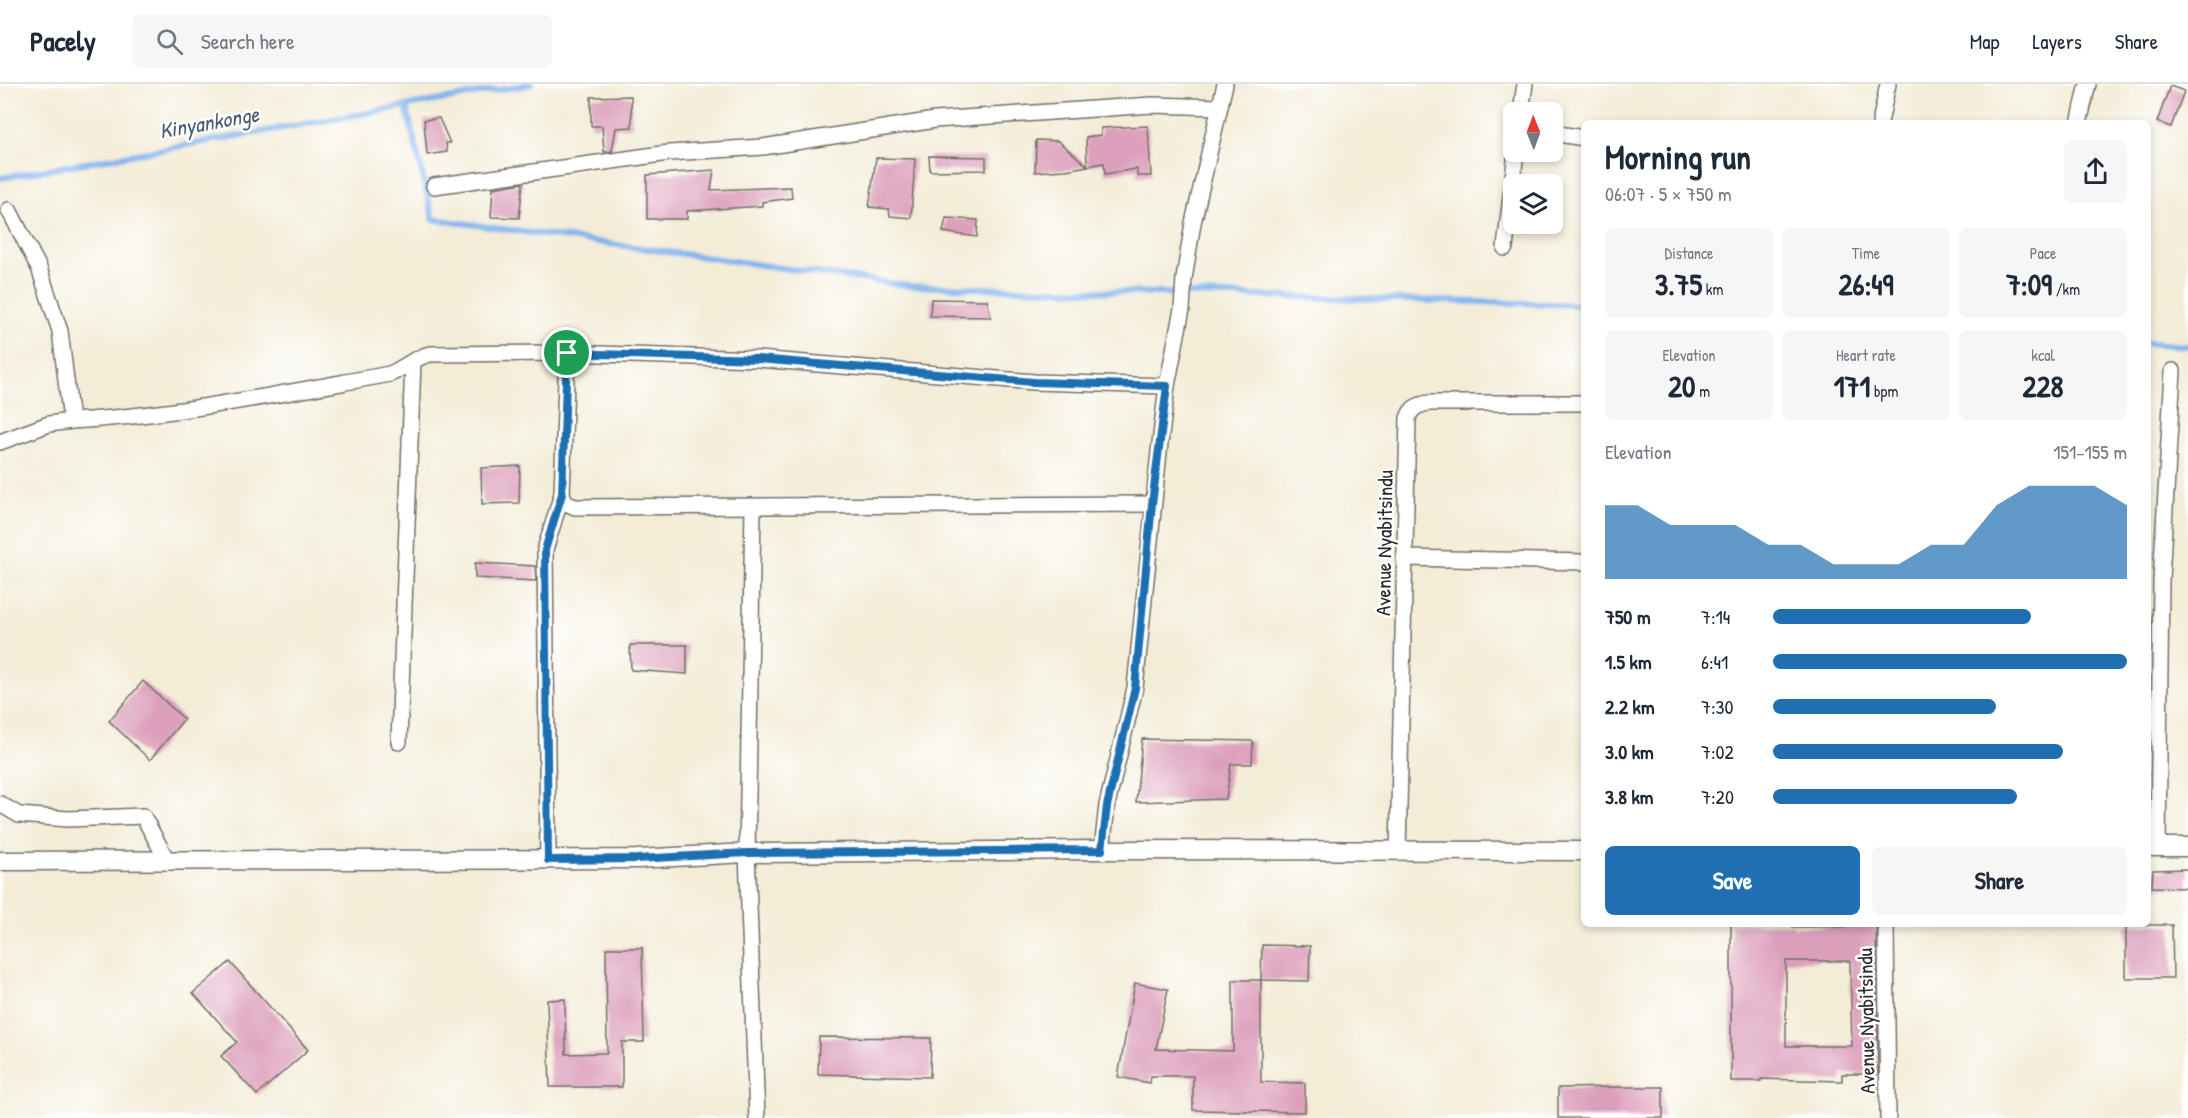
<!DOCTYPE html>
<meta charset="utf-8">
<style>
:root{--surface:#fff;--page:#f6f6f7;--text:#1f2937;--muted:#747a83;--line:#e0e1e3;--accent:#1f6fb2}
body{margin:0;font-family:"Patrick Hand",sans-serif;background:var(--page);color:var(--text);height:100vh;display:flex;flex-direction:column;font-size:22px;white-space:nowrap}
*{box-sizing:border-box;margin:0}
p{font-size:20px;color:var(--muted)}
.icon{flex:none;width:33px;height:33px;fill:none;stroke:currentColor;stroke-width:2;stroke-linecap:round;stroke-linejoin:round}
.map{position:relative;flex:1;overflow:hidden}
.details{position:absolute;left:1581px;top:36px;width:570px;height:807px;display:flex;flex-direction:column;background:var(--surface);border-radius:9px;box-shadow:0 3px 9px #0003}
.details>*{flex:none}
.needle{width:39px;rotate:359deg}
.fabs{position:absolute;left:1503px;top:18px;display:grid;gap:12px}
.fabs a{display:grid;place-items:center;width:60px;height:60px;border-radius:9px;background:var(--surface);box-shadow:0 3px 9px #0003;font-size:30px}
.pin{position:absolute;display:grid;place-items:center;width:51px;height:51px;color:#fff;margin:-26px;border:3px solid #fff;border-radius:50%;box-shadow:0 2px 6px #0007}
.round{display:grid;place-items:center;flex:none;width:63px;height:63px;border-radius:9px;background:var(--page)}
.headline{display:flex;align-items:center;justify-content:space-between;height:102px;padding:0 24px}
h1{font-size:33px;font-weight:700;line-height:45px}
.figures{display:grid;grid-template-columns:repeat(3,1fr);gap:9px;height:102px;padding:6px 24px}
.figures div{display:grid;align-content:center;border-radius:9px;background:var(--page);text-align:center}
.figures b{font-size:30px;font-weight:700}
.figures small{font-size:16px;font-weight:400}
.figures p{font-size:16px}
.chart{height:168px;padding:12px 24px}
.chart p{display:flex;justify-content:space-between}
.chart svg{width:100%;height:108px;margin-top:6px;fill:var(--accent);opacity:.7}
.button{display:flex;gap:12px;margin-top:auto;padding:12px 24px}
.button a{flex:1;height:69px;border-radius:9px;background:var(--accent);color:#fff;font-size:24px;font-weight:700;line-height:69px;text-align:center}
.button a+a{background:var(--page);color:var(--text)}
ul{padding:0 24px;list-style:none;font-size:20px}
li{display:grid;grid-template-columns:96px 72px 1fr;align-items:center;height:45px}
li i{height:15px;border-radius:8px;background:var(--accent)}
header{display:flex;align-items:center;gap:36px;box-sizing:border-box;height:84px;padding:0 30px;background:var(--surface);border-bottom:2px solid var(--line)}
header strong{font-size:28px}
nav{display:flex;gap:33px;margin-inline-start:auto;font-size:21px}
.search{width:420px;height:54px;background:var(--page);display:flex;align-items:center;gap:15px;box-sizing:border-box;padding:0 21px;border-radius:9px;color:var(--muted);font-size:22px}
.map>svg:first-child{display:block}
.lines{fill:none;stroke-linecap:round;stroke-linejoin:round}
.stream{stroke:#83b4ee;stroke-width:6}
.building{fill:#dda0bc;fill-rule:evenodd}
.minor-casing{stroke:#716f67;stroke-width:18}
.tertiary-casing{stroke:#716f67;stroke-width:21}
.minor{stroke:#fff;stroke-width:15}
.tertiary{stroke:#fff;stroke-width:18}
.route-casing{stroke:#fff;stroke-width:12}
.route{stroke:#1f6fb2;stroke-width:8}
.labels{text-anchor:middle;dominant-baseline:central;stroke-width:5;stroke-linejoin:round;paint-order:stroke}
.street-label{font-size:21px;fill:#2b2b2b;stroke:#fff}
.water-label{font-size:22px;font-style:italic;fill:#4a5b6f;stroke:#fff}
</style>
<header>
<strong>Pacely</strong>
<div class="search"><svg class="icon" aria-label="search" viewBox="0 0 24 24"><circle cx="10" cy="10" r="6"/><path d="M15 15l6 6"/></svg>Search here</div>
<nav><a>Map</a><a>Layers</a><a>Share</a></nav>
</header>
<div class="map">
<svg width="2188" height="1034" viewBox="0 0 2188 1034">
<rect width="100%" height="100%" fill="#fff"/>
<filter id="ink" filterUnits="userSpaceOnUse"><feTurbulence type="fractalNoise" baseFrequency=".0167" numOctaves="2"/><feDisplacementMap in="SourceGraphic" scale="12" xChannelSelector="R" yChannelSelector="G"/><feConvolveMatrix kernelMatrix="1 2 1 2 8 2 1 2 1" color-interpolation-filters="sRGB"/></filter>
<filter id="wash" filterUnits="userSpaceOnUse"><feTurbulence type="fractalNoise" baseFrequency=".008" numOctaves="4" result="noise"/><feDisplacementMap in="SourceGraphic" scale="24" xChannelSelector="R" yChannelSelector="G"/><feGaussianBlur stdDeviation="1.35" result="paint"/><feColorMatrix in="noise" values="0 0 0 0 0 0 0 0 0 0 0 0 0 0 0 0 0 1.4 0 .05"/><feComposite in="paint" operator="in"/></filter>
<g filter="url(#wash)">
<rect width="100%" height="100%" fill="#f3ecd7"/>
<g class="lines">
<g class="stream">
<polyline points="406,22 433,135 911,202 1584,221"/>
<polyline points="0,94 531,0"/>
<polyline points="2148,259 2188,262"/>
</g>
</g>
<g id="blocks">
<g class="building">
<polygon points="2170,2 2184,7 2171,43 2157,38"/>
<polygon points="631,12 632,43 616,44 612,67 604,68 602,42 591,42 591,13"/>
<polygon points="439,34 450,59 446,59 447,68 427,71 424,36"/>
<polygon points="1148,42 1151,92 1137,92 1137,85 1105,90 1104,79 1066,86 1035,88 1036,56 1058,57 1087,81 1086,53 1101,51 1101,44"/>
<polygon points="929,72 986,73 986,86 930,87"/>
<polygon points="876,74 915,75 911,134 890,132 889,125 869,123"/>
<polygon points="714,86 711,106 791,103 792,114 762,118 762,122 687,127 687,135 647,135 647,91"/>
<polygon points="523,99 519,134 491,133 493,104"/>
<polygon points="946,134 978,136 977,153 943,148"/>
<polygon points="931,215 987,216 991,233 930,232"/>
<polygon points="520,382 519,419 482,420 481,384"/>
<polygon points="475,479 535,482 536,497 475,494"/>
<polygon points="630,561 687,561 687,590 631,586"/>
<polygon points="143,597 184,635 150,676 109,637"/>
<polygon points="1142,655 1253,657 1252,680 1231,680 1226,715 1136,718"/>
<polygon points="2188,785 2188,804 2152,803 2153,786"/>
<path d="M1731,840H1793V843H1851V840H1876L1878,990H1842V997L1761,995V997H1731ZM1786,877H1850L1852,962H1786Z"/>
<polygon points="2126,841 2172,841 2173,894 2126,894"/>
<polygon points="1262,861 1310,862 1309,897 1261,896"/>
<polygon points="606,864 642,864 644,958 622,958 622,1003 550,1003 547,916 565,915 566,970 607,969"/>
<polygon points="230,878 308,966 257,1011 221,972 237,958 193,909"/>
<polygon points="1233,896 1261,896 1261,998 1305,999 1305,1028 1193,1026 1193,992 1151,992 1150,999 1118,993 1135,899 1168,905 1156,965 1233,967"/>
<polygon points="819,953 931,954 930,993 818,990"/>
<polygon points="1624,1003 1663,1003 1663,1034 1558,1034 1558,1004"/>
</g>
</g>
</g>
<g filter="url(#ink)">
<use href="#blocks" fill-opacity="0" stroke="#716f67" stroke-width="1.5"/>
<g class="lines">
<g class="minor-casing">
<g id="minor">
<polyline points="1521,28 1525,0"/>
<polyline points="1880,39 1888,0"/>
<polyline points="2079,39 2088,0"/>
<polyline points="1552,49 1584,54"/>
<polyline points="434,102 669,69 763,63 935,36 1152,21 1220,23"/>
<path d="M9,126L39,184L60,247L71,337C178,331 284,309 390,290C404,284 415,273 430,270L567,269L758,275L1034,298L1167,302"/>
<polyline points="1505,164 1516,68"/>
<polyline points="567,269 562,410 566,419 575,423 1152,420"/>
<polyline points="0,358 49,340 71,337"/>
<polyline points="753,423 747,769 757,1034"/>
<polyline points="1404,474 1584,478"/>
<polyline points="399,658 413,277"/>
<polyline points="0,720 19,731 68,735 143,732 168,778"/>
<polyline points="2158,763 2161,495 2173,287"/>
<polyline points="1102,766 1107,721 1135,604 1159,368 1167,302 1182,225 1184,195 1193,139 1225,0"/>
<path d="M1398,768L1408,334C1412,323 1418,321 1429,319H1584"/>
<polyline points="548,776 545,466 562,410"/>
<polyline points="1886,840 1888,1034"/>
</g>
</g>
<g class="tertiary-casing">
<g id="tertiary">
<polyline points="2148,763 2188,763"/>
<polyline points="0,777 637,775 747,769 1102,766 1584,767"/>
</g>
</g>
<use href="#minor" class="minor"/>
<use href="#tertiary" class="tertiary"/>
</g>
</g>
<g class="lines" filter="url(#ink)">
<g class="route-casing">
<polygon id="route" points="567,269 758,275 1034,298 1167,302 1152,420 1135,604 1107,722 1102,766 747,769 637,775 548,776 545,466 562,410"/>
</g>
<use href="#route" class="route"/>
</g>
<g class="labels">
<g class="street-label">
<text transform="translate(1384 459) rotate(-89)">Avenue Nyabitsindu</text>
<text transform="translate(1866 937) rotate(-91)">Avenue Nyabitsindu</text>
</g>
<g class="water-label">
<text transform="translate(209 38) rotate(-10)">Kinyankonge</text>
</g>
</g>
</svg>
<div class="fabs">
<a><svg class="needle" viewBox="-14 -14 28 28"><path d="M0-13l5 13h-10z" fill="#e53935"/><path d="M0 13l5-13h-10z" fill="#747a83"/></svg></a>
<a><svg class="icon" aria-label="layers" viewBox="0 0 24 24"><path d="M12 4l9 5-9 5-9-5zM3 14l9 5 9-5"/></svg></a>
</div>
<div class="pin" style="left:567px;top:269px;background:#1e9e55"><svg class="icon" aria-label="arrive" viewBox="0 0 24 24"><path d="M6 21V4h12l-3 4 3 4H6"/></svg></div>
<section class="details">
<div class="headline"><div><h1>Morning run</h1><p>06:07 · 5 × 750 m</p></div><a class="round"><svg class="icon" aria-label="share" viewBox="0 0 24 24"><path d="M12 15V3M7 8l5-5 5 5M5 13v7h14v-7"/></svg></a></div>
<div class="figures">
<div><p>Distance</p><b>3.75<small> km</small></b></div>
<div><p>Time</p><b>26:49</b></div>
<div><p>Pace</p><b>7:09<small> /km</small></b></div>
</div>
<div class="figures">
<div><p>Elevation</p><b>20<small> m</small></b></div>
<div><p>Heart rate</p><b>171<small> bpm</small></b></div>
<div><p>kcal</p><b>228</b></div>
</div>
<div class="chart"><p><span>Elevation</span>151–155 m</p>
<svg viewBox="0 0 160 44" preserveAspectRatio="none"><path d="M0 44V14L10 14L20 22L30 22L40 22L50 30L60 30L70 38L80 38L90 38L100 30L110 30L120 14L130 6L140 6L150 6L160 14V44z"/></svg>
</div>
<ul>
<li><b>750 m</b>7:14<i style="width:73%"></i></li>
<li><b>1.5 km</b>6:41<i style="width:100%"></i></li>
<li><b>2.2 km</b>7:30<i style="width:63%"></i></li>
<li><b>3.0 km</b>7:02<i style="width:82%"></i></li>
<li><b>3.8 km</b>7:20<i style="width:69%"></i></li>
</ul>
<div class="button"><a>Save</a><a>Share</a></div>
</section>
</div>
